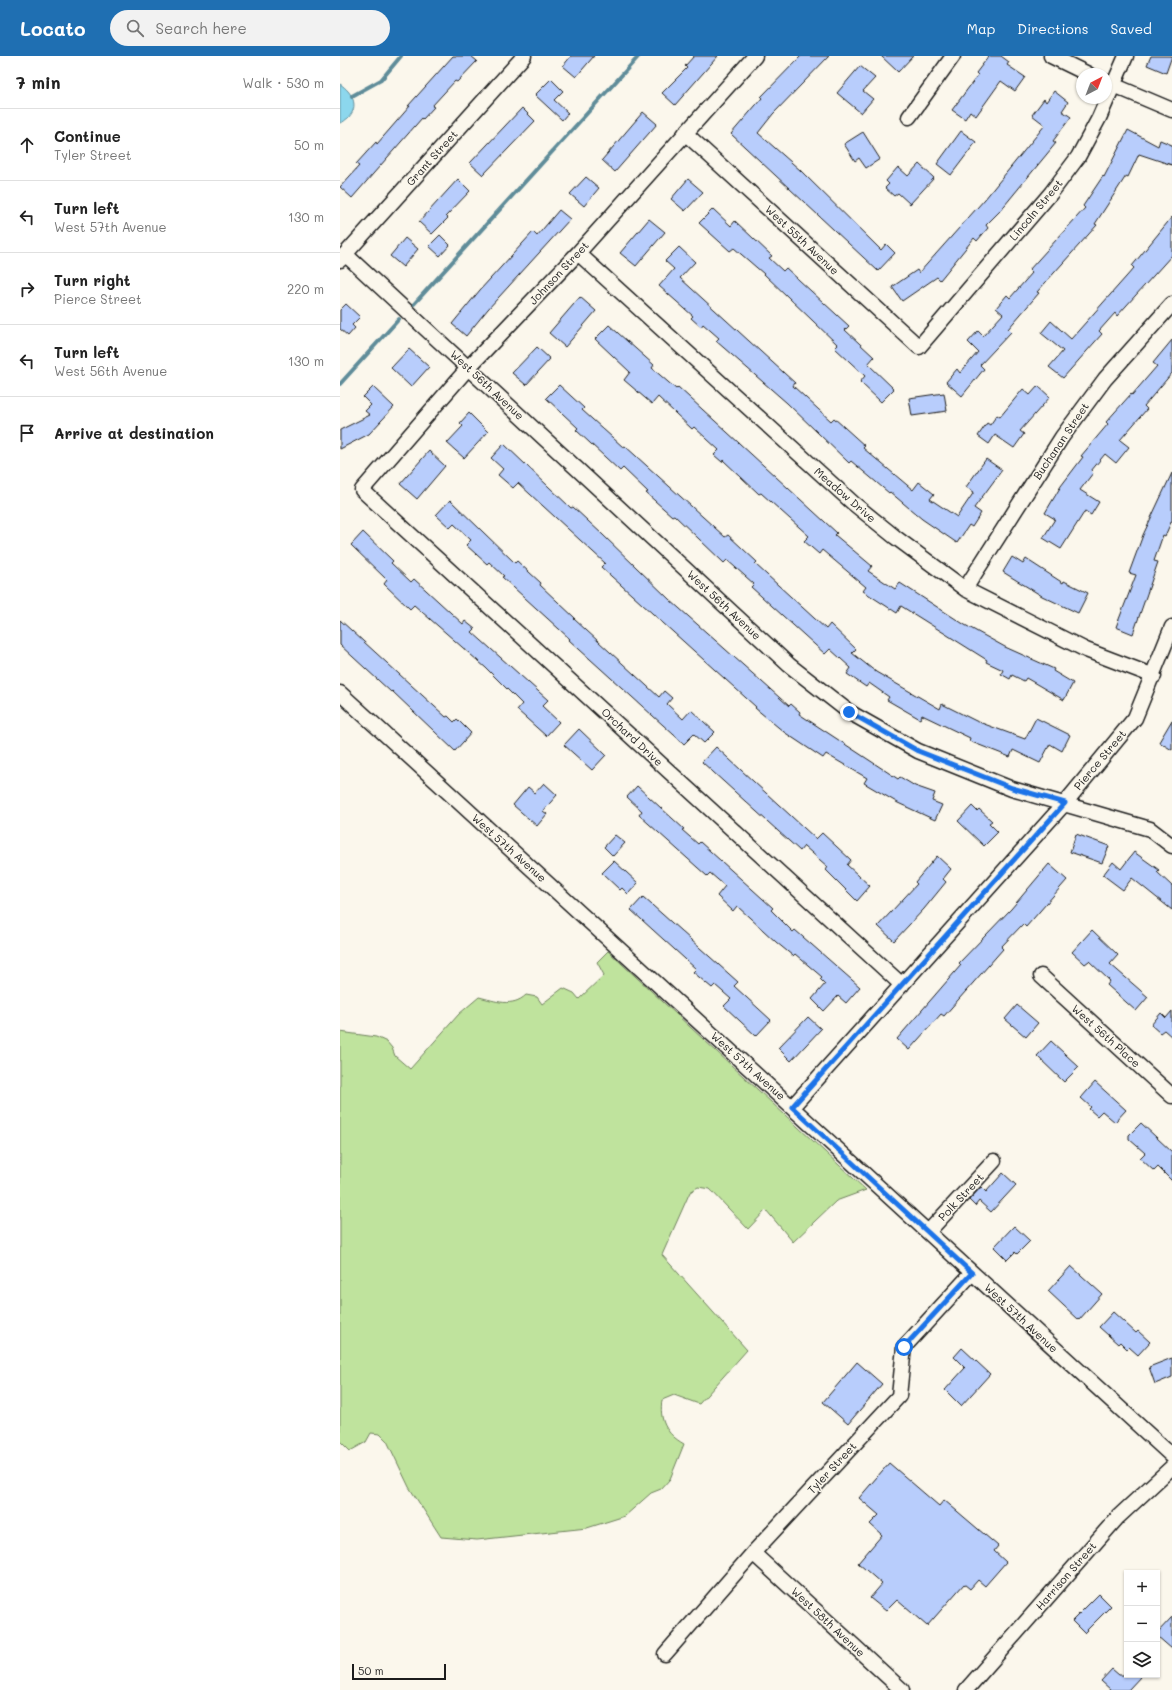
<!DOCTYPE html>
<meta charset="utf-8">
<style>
:root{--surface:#fff;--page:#f2f2f2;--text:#222;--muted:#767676;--line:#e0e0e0;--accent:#1f6fb2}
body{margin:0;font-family:Mali,sans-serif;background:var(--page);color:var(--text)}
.controls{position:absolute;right:12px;bottom:12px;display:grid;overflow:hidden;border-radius:0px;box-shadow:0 1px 3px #0004}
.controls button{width:36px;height:36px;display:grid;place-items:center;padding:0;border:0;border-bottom:1px solid var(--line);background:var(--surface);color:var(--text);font:20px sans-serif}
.compass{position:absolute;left:736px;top:12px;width:36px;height:36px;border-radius:50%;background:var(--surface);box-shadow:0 1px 3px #0004;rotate:42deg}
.scale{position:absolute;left:12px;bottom:10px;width:94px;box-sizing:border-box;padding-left:4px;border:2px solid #1c1c1c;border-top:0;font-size:11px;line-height:14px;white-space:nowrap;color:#1c1c1c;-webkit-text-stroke:3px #fbf7ec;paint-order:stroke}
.stop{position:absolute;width:12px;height:12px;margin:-9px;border:3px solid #1a73e8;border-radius:50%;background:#fff}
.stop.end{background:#1a73e8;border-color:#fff;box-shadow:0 1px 4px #0008}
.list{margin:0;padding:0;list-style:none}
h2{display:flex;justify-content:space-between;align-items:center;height:52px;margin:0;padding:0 16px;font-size:17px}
h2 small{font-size:13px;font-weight:400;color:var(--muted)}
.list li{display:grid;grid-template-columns:26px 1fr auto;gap:12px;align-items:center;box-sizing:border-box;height:72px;padding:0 16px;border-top:1px solid var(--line)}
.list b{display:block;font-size:15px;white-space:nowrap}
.list p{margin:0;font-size:13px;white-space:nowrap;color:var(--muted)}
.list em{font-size:13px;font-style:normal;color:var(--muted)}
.icon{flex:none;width:22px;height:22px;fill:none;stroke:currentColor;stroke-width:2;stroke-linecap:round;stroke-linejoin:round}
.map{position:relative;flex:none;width:832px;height:1634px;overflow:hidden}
header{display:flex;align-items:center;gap:24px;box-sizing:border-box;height:56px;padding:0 20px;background:var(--accent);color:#fff}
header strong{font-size:19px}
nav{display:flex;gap:22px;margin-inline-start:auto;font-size:14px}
.search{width:280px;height:36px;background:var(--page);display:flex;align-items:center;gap:10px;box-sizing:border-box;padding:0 14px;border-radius:22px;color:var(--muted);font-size:15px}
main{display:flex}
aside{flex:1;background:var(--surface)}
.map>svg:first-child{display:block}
</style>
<header>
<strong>Locato</strong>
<div class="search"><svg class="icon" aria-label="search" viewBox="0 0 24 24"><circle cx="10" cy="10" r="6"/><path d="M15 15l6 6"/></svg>Search here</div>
<nav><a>Map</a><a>Directions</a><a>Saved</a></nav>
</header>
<main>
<aside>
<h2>7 min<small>Walk · 530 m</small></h2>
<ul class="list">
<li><svg class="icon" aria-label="ahead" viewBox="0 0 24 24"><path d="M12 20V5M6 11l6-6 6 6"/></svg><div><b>Continue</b><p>Tyler Street</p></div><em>50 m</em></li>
<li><svg class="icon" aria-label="left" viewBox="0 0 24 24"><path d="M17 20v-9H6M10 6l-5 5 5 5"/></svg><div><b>Turn left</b><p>West 57th Avenue</p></div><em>130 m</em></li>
<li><svg class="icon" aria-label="right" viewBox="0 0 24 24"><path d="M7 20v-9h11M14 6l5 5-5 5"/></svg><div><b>Turn right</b><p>Pierce Street</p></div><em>220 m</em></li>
<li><svg class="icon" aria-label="left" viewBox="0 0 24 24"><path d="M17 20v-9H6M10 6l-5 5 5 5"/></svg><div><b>Turn left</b><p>West 56th Avenue</p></div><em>130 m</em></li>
<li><svg class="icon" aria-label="arrive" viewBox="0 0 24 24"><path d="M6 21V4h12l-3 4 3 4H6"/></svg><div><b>Arrive at destination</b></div></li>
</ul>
</aside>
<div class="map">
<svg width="832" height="1634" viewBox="0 0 832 1634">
<rect width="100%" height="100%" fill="#fbf7ec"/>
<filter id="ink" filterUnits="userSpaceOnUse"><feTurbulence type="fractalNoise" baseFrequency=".025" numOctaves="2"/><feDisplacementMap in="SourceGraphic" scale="8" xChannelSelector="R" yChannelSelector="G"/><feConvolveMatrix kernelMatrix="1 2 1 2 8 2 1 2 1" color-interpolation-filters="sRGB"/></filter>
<g filter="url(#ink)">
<path fill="#bfe39d" stroke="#6e805c" d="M268 895 526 1134 496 1145 453 1186 426 1154 408 1173 370 1133 358 1131 350 1136 322 1199 407 1294 359 1348 334 1339 322 1344C319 1364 326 1378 344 1388L330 1423 321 1433 311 1437 285 1460 247 1472 137 1484 101 1481 69 1431 47 1385 40 1378 31 1377 26 1386 10 1395 0 1385V976L36 981 47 986 52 992 55 1000 70 1013 119 958 139 941C156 945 172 952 186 939L197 941 202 948 223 932 234 937 239 943 264 919 257 906Z"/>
<path fill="#8cd7ed" stroke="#5f8c99" d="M0 28C12 36 20 50 8 62 5 64 4 66 0 67Z"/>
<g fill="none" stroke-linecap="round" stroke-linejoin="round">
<path stroke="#5f8c99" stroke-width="4" d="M12 40 41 24 61 0
M74 248 299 0
M0 328 59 263"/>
</g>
<path fill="#b8cdfc" stroke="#1c1c1c" d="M113 0H131L137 5 117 26 115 25 92 50 94 51 83 63 82 62 12 142 0 131 19 110 16 108 36 86 37 88 70 50H68Z
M231 0H254L236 21 223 10Z
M354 0H378L335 49 322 37 347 12 345 10Z
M461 0H489L433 58 418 77 460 114 541 194 546 188 555 197 538 215 391 78 422 42 421 41Z
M541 0H573L558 16Z
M649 0H661L669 6 667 9 685 21 675 35 661 25 636 60 630 55 625 63 612 54 638 19 636 17Z
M811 0H832L826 17 807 9Z
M520 10 535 22 523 35 533 43 521 57 497 37Z
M211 23 223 35 214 44 228 57 222 64 195 39Z
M714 35 728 46 722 55 731 61 713 85 716 87 660 155 646 169 648 172 637 185 634 182 600 224 597 221 562 245 552 231 577 214 579 217 645 143 705 69 692 59 704 43 706 46Z
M182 52 195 65 143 119 130 107Z
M303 56 317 68 275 116 262 104Z
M788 74 818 90 820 84 832 89V109L799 98 788 121 786 120 755 168 757 169 697 236 699 237 668 273 671 276 640 309 644 313 622 340 606 326 617 313 620 317 638 296 628 286 638 275 643 280 663 258 656 252 667 239 670 242 692 217 689 214 745 152 743 150 763 120 764 121Z
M621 75 636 86 611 119 597 108Z
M523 76 540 103 526 112 519 102 515 105 504 88Z
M579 108 594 122 570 148 558 137 554 140 545 132 549 128 546 125 558 111 568 120Z
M246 121 259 132 244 150 230 138Z
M118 123 130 135 106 160 108 162 92 178 79 166Z
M348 123 363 136 345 155 331 143Z
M373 153 391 170 395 165 432 200 429 202 443 215 446 212 509 270 505 274 534 301 528 308 554 333 541 346 520 326 525 320 495 292 498 289 424 218 394 192 390 195 359 167Z
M219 154 230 163 148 253 126 280 112 268 140 234 193 176 197 180Z
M832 161V199L777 260 775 257 759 275 762 278 723 322 709 311 723 295 701 277 711 265 731 283 794 212 792 210Z
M309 163 325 176 296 210 280 197Z
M100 179 110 189 100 200 89 190Z
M65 182 78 193 63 211 50 200Z
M339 191 355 206 340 222 455 327 453 330 491 365 494 362 525 390 523 392 573 434 579 426 594 438 590 443 617 461 634 436 626 431 646 403 662 414 634 452 641 457 632 471 629 469 617 487 582 463 550 436 549 437 511 405 509 407 447 347 376 285 379 282 363 268 361 271 351 262 353 260 319 230 334 213 325 205Z
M240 241 256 255 225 291 209 277Z
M6 248 20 261 12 269 15 272 8 280 0 273V254Z
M269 269 314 309 312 312 336 333 338 331 497 477 495 479 532 510 528 515 555 533 560 527 625 569 665 591 714 613 713 615 733 627 724 644 686 622 684 625 672 619 670 623 661 618 663 614 646 606 647 604 561 550 557 557 523 535 526 531 482 494 479 498 464 485 469 480 421 437 419 438 383 404 382 406 374 399 379 394 354 371 352 373 318 341 312 348 284 324 290 316 255 283Z
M832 284V317L804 350 807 353 780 384 789 391 776 407 765 398 751 415 753 417 740 434 759 446 751 459 745 455 721 493 703 482 715 463 705 457 721 430 743 401 741 400 768 368 766 366 791 338 792 339 817 310 813 307Z
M197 291 210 303 186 329 172 317Z
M69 293 89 311 71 331 51 312Z
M219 329 244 352 242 354 283 391 285 390 385 481 388 479 417 506 415 508 486 573 490 568 516 593 512 597 536 616 600 653 602 648 636 665 685 683 696 662 730 679 722 695 710 688 700 707 673 694 670 701 629 685 630 682 582 659 580 663 547 644 549 641 529 627 526 631 507 618 511 612 490 593 485 598 411 531 414 528 387 504 384 507 334 459 332 460 306 437 308 436 283 412 280 415 236 374 238 372 206 342Z
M698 330 710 341 680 375 684 378 674 392 655 379 649 388 638 380 647 367 650 369 657 359 660 361 683 333 690 339Z
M33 331 54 351 29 378 0 393V374L30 359 25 355 31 349 23 341Z
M604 337 607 355 572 360 569 342Z
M129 357 148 376 124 402 107 387 123 370 120 367Z
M164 388 231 452 233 451 263 479 330 544 449 650 451 648 460 656 459 658 558 723 560 721 575 730 595 737 592 745 602 749 595 764 558 747 524 727 527 722 486 698 483 702 444 676 415 652 416 651 261 511 265 507 178 427 173 432 158 419 163 413 151 402Z
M89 395 105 410 77 443 60 428Z
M832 417V464L825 480 823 479 814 505 818 506 793 578 776 571 796 519 789 517 803 479Z
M110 444 175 507 177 505 201 527 200 529 235 562 234 563 319 641 324 635 332 642 327 648 343 663 351 654 375 676 364 687 354 678 344 688 229 584 230 583 162 521 164 520 149 506 147 508 126 489 131 484 114 468 110 472 96 459Z
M23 476 53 505 51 507 71 526 74 523 123 568 125 565 135 573 132 576 208 644 202 650 219 666 206 680 177 654 182 648 146 612 74 549 70 553 44 528 47 524 11 489Z
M672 501 683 508 686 503 723 527 724 525 748 537 738 557 702 540 663 516Z
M0 564 106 661 108 660 114 666 117 663 131 677 115 695 52 635 51 636 0 589Z
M832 664V694L819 686Z
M239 673 266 699 252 714 224 689Z
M376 691 476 783 482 777 511 804 507 809 530 830 517 845 486 814 488 811 464 790 460 795 362 706Z
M204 727 217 739 203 755 207 758 197 770 173 749 188 731 195 737Z
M297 730 344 773 342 774 358 788 360 786 433 852 431 854 453 876 455 874 520 931 506 947 498 940 484 955 472 943 485 928 480 923 482 921 455 898 453 900 436 886 397 850 393 855 377 840 385 830 370 817 367 820 299 759 302 755 287 741Z
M632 750 637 755 639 753 652 765 649 767 658 776 644 790 618 765Z
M736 778 769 790 762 807 730 796Z
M275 779 285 787 273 800 264 791Z
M794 796 819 814 817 816 832 830V854L792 822 783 834 763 819 773 806 781 813Z
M597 800 611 813 603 823 606 826 584 853 554 885 538 870 577 828 575 826Z
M274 805 298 827 288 838 282 832 280 834 262 817Z
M709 808 727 824 686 871 683 868 661 891 663 893 604 960 601 958 569 994 557 983 621 909 619 907 671 853Z
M303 841 398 926 394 930 431 964 416 980 384 950 391 943 375 929 372 932 353 916 356 913 291 854Z
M752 874 778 899 770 908 808 941 796 955 767 929 770 925 749 905 745 908 732 896Z
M677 949 698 967 686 981 665 963Z
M832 955V981L824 974 820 977 811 969 821 957 826 962Z
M468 961 481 973 451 1005 438 992Z
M711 985 739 1011 724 1026 697 1000Z
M755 1026 786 1054 775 1066 762 1055 757 1060 749 1053 751 1051 741 1042Z
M801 1067 832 1096V1125L818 1111 814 1115 800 1102 805 1097 789 1083V1079Z
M663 1117 676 1129 651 1156 639 1145 635 1150 629 1144 641 1131 646 1136Z
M674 1170 690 1185 677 1198 675 1196 667 1204 654 1191Z
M731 1210 762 1238 739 1264 708 1235Z
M773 1256 796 1277 798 1275 810 1286 798 1299 789 1291 787 1293 780 1286 778 1288 759 1271Z
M622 1292 650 1318 621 1350 605 1334 625 1312 614 1301Z
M832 1302V1321L815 1328 809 1311Z
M517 1306 542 1328 508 1368 483 1346Z
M549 1407 599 1450 604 1444 658 1490 654 1495 666 1506 645 1530 638 1524 630 1533 624 1528 587 1570 557 1544 546 1555 530 1542 542 1528 518 1507 542 1479 530 1468 539 1459 519 1442Z
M759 1538 771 1550 744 1577 732 1565Z
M832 1561V1593L817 1580V1577Z
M772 1613 779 1619H802L788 1634H771L761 1625Z"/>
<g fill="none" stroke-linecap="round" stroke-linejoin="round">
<defs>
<path id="minor" d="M415 0 238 197 128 312 22 434 562 929
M711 0 748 18
M766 26 832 54
M569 61 613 0
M345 77 579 291 711 137 738 101 759 62 786 0
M238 197 513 447 555 481 625 533 746 594 814 620
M5 198 449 609 509 656 578 695 672 733 810 773 832 790
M0 204 184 0
M625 533 722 381 765 323 832 248
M0 637 832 1400
M701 920 832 1040
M452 1051 725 747 795 662 832 571
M588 1176 654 1105
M413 1497 562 1634
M325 1598 413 1497 559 1340 564 1291 632 1217
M626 1634 778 1461 832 1411"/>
</defs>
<use href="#minor" stroke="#1c1c1c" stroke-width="17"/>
<use href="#minor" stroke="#fbf7ec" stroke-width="14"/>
</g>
</g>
<g fill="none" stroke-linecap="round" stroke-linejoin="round" filter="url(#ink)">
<path stroke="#1a73e8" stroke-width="5" d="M509 656 578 695 672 732 725 747 452 1051 632 1217 564 1291"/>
</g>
<g text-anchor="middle" stroke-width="3" stroke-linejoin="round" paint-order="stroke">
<g font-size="11" fill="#1c1c1c" stroke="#fbf7ec">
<text transform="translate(92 102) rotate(-48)" y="4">Grant Street</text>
<text transform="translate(696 154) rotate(-50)" y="4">Lincoln Street</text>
<text transform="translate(462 184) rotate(43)" y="4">West 55th Avenue</text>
<text transform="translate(219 217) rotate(-47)" y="4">Johnson Street</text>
<text transform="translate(147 329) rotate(43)" y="4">West 56th Avenue</text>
<text transform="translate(721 385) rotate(-56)" y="4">Buchanan Street</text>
<text transform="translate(505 439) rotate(41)" y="4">Meadow Drive</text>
<text transform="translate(384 549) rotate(43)" y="4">West 56th Avenue</text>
<text transform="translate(292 681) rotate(43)" y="4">Orchard Drive</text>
<text transform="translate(760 704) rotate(-50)" y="4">Pierce Street</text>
<text transform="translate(169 792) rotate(42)" y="4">West 57th Avenue</text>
<text transform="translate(766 980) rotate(42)" y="4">West 56th Place</text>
<text transform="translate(408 1010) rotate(42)" y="4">West 57th Avenue</text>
<text transform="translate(621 1141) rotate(-47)" y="4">Polk Street</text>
<text transform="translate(681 1262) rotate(43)" y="4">West 57th Avenue</text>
<text transform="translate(492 1412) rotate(-47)" y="4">Tyler Street</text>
<text transform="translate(726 1520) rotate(-49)" y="4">Harrison Street</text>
<text transform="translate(488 1566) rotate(43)" y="4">West 58th Avenue</text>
</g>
</g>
</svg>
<div class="controls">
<button>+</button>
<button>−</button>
<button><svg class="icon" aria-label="layers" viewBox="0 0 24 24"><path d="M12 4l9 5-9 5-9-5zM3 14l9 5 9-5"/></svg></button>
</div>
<svg class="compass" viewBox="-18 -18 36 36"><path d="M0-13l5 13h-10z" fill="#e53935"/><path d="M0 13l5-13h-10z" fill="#767676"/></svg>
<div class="scale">50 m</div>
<div class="stop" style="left:564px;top:1291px"></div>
<div class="stop end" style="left:509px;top:656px"></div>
</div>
</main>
